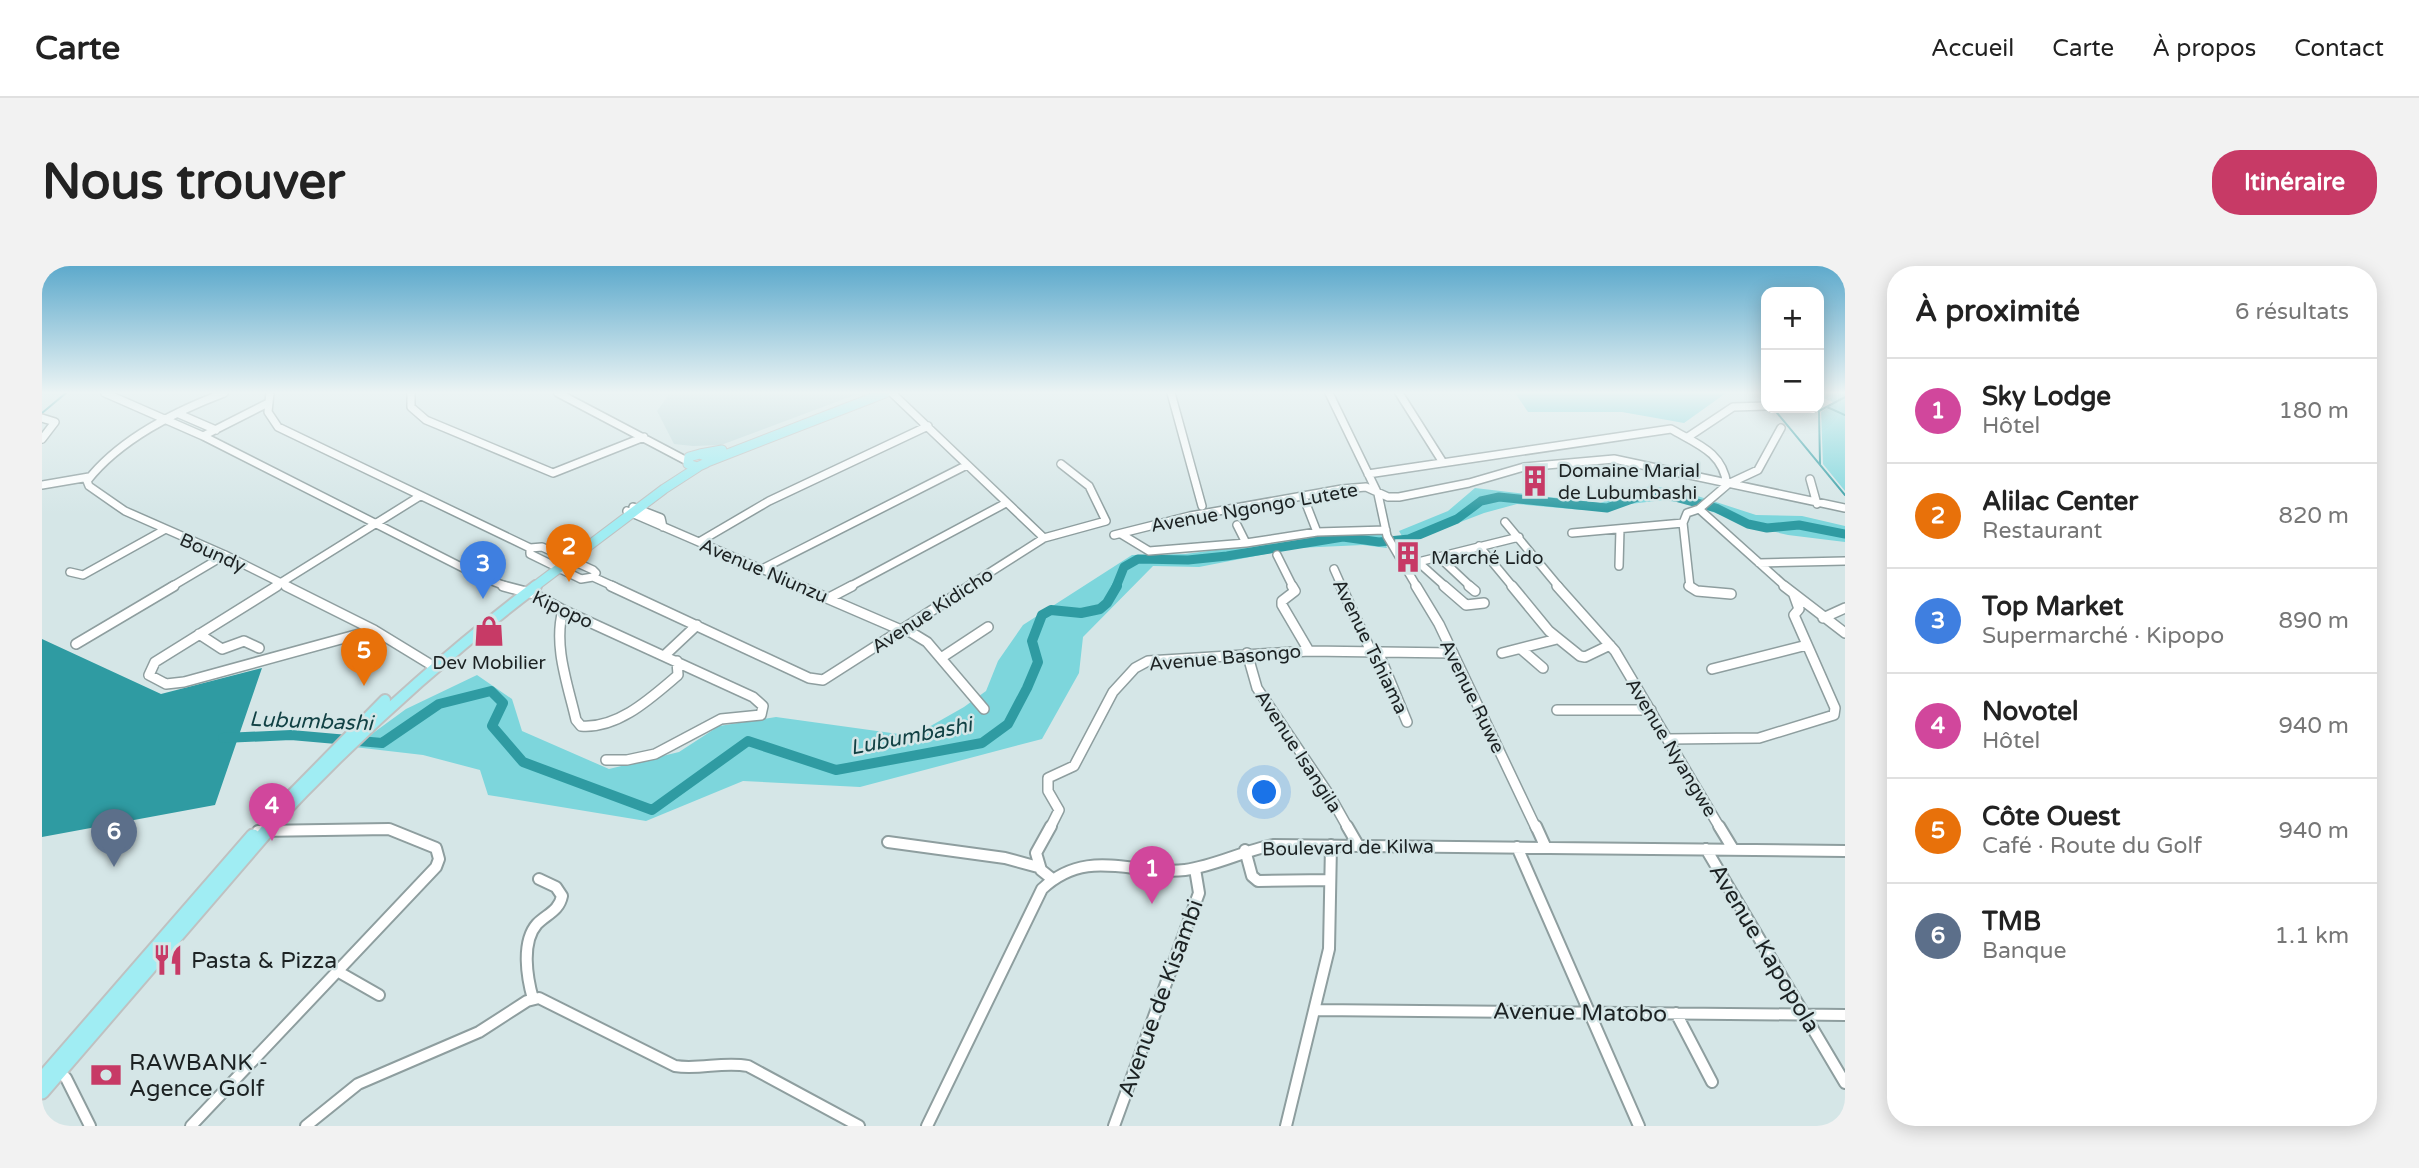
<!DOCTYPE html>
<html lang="fr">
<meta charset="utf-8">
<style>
:root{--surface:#fff;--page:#f2f2f2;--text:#222;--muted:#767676;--line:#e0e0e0;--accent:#c73a66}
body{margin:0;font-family:"Varela Round",sans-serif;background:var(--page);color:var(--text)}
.controls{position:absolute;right:21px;top:21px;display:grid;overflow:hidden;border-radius:14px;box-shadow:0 4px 18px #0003}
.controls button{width:63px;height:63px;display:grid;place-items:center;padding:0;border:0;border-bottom:2px solid var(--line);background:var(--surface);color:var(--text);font:35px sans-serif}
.you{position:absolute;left:1223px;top:527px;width:24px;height:24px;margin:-18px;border:5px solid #fff;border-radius:50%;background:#1a73e8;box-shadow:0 0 0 10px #1a73e833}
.badge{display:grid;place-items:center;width:46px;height:46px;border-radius:50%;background:var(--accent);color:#fff;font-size:23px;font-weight:700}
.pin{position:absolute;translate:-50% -58px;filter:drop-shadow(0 2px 4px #0008)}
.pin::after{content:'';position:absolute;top:37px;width:24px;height:21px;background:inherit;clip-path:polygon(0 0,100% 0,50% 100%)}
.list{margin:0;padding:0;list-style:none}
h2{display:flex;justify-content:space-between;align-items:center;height:91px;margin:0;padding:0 28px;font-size:30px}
h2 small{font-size:23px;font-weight:400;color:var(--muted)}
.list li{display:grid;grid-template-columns:46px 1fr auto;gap:21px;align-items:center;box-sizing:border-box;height:105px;padding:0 28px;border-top:2px solid var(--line)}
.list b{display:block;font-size:26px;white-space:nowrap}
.list p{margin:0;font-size:23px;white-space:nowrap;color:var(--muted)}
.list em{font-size:23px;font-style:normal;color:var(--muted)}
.map{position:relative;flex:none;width:1803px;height:860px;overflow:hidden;border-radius:28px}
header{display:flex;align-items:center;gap:42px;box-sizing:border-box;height:98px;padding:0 35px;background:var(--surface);border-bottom:2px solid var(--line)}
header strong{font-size:33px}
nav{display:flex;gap:38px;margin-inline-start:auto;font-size:24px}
.intro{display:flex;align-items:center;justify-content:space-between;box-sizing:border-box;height:168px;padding:0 42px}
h1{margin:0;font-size:49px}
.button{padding:18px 32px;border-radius:28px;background:var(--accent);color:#fff;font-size:24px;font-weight:700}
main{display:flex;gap:42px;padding:0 42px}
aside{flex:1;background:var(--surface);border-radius:28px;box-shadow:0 4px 18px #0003}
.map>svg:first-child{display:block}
</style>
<header>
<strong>Carte</strong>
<nav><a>Accueil</a><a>Carte</a><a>À propos</a><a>Contact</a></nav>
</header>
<div class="intro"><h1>Nous trouver</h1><a class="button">Itinéraire</a></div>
<main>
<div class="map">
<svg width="1803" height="860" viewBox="0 0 1803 860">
<rect width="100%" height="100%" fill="#d5e6e7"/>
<path fill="#bfd9db" d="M628 127H818L679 179 651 180 632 178 615 145Z"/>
<path fill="#7dd6dc" d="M1473 127H1684L1642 157 1580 146H1486Z
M1777 127H1803V225L1781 198 1779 146 1793 137 1777 130Z
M1608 220 1637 224 1714 249 1760 250 1803 260V276L1746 269 1712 261 1649 238 1621 234 1540 244 1475 238 1442 247 1364 277 1357 265 1406 245 1433 222 1558 237Z
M1340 268 1345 282 1321 279 1255 282 1157 301 1111 300 1041 371 1037 407 1000 473 818 521 701 515 604 555 446 529 438 504 381 489 312 481 364 443 435 409 470 433 480 465 567 503 637 486 677 460 734 451 871 470 922 441 944 425 956 395 981 359 1090 289 1143 288 1197 281 1243 270Z"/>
<path fill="#2f9ba2" d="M0 373 119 428 220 402 173 539 0 571Z"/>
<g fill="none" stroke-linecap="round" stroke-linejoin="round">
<path stroke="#2f9ba2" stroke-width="2" d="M1720 127 1724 134
M1785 141 1803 149
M1731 142 1803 229
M0 147 24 127
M1778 198 1777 145 1803 131"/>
<path stroke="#2f9ba2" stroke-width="9" d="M1074 321 1082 301 1096 293 1146 294 1185 290 1301 271 1337 276 1367 273 1415 253 1439 235 1457 231 1565 242 1601 229 1622 228 1674 242 1706 258 1725 262 1757 259 1803 268"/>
<path stroke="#2f9ba2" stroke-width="10" d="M181 472 249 469 340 477 397 438 449 425 461 437 450 460 481 496 610 544 706 475 794 504 940 477 966 458 985 422 996 396 990 375 1000 349 1009 344 1039 347 1058 343 1065 337 1075 320"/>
<defs>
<path id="minor-far2" d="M63 127 161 170 437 310 466 321
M182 127C134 145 77 174 45 215L47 220 83 245 183 289 247 321
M228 127 226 146 236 161 488 282 500 281 551 304 554 307 551 311
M369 127V141L384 154 511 207 602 171
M516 127 645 195
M850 127 1002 272
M1129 127 1160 240
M1287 127 1336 228 1345 270 1375 321
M1357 127 1400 195
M137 148 174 164
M0 152 13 156 0 173
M161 170 226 137
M1646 171 1691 141 1724 140
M1326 208 1629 163C1655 178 1681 186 1685 219L1657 243 1645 247 1641 257 1648 321
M1768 213 1775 238
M1686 218 1716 204 1739 162
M0 219 47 211
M1261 230 1275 266
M591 241 619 252 621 261
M1657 243 1744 321
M585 245 761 321
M1463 256 1517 321
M1195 259 1204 277 1275 266 1344 264
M1530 267 1641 257
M1079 268 1107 285 1204 277
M1072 269 1148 250 1300 223 1324 221 1346 231H1357L1427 217 1482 201 1572 193 1803 242
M657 276 727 235 886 160
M1437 280 1471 321
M488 282V288L539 313 551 311 573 321
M1235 289 1251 321
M1397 291 1429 321
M1376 296 1404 321
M1717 297 1803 295
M1360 300 1477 271
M1577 300 1578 263
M720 303 925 199
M1292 303 1300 321
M28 306 41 309 122 264
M129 321 183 289
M232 321 378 230
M807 321 964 237
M925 321 1002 272 1064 255 1047 220 1019 198"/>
<path id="minor-far1" d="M235 320 113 396 107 409 124 418 142 416 332 364
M244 320 332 364 391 400
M461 320 492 328 521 344 711 431 721 440 719 449 679 453 613 488 585 494H564
M569 320 767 412 781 414 928 320
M757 320 859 364
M1250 320 1253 325 1240 335V339L1267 385
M1299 320 1327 381 1339 393 1365 456
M1374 320 1397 358 1494 562
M1402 320 1424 339 1442 337
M1427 320 1433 325
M1470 320 1507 365 1538 390 1543 391 1568 379
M1515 320 1573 385 1678 562
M1647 320 1655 325 1689 328
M1742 320 1803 367
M787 332 810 320
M521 344C511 380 526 419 534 454L539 460C576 463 609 432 636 409L635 395
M1781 352 1803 342
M862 362 885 376 942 443
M157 368 180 383 202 375 217 382
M34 378 132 320
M1479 383 1501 402
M1205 387 1215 422 1288 530 1306 562
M1460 387 1515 373
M623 389 655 359
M899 392 946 361
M1670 403 1765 379
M1515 444H1609
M1626 473 1717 472 1792 449 1793 442 1752 349 1757 343 1752 329
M1008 562 1017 544 1006 525V512L1032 500 1071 426 1093 402 1106 395 1267 385 1411 387"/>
<path id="minor" d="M1009 560 994 587 999 604 1009 612
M1305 560 1316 579
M1494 560 1504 582
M1677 560 1691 583
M846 576 963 592 996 601
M1475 581 1597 860
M1664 583 1803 817
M1203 584 1210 610 1216 615 1288 614
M295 705 337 729
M491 733C485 712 479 676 495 658 505 648 517 645 520 630L514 621 497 613
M1274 744 1803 749
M1634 747 1670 816
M16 805 24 812 48 860
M149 860 394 601 397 593 394 582 347 563 216 565
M264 860 316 818 437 766 485 735 497 732 633 800C658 804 681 795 706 800L817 860
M885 860 1000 623C1046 580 1090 610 1143 604 1173 600 1201 585 1231 579L1803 585
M1072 860 1157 627 1153 603
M1244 860 1287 683 1289 579"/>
<path id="major-far2" d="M658 188 680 184
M658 188 666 191 664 197 655 201 646 198 647 191Z
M665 196 843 127
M492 321 622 223 656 201"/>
<path id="major-far1" d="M234 545 343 434
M227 562C310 473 398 393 494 320"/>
<path id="major" d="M0 813 211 570
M0 826 229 560"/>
</defs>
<use href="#minor-far2" stroke="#8e9e9f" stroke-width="10"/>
<use href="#minor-far1" stroke="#8e9e9f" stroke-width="12"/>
<use href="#minor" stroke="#8e9e9f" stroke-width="14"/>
<use href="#major-far2" stroke="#bfc1c1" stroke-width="11"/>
<use href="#major-far1" stroke="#bfc1c1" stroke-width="14"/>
<use href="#major" stroke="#bfc1c1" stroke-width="17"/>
<use href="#minor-far2" stroke="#fff" stroke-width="7"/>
<use href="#minor-far1" stroke="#fff" stroke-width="9"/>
<use href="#minor" stroke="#fff" stroke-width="10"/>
<use href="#major-far2" stroke="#a0edf3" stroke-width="9"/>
<use href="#major-far1" stroke="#a0edf3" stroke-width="10"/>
<use href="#major" stroke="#a0edf3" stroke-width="13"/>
</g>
<linearGradient id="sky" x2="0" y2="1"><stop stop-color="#5eaacc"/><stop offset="0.51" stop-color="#ecf4f4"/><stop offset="1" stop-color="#ecf4f4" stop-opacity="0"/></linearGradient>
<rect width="1803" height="248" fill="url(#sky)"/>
<defs>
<symbol id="building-bare" viewBox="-9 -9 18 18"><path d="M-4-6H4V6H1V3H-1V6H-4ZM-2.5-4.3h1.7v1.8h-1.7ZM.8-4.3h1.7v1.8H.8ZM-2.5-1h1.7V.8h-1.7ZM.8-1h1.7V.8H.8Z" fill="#c73a66" stroke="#d5e6e7" stroke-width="2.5" paint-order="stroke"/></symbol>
<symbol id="shop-bare" viewBox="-9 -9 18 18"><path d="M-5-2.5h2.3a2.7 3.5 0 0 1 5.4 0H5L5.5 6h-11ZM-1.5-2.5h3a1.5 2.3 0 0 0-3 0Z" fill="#c73a66" stroke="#d5e6e7" stroke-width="2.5" paint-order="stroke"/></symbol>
<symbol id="restaurant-bare" viewBox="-9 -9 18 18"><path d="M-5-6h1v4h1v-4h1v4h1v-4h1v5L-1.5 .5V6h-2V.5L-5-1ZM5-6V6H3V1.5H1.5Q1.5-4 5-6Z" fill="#c73a66" stroke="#d5e6e7" stroke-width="2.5" paint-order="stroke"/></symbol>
<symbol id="bank-bare" viewBox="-9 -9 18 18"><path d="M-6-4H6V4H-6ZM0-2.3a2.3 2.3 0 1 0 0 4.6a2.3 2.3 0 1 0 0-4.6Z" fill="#c73a66" stroke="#d5e6e7" stroke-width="2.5" paint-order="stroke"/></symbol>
</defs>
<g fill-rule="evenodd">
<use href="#building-bare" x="1471" y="193" width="44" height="44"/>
<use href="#building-bare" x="1344" y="269" width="44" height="44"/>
<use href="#shop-bare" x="425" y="343" width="44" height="44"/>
<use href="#restaurant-bare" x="104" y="672" width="44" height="44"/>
<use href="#bank-bare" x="42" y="787" width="44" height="44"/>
</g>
<g text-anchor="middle" stroke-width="5" stroke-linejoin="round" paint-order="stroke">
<g font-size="19" fill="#1c2223" stroke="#d5e6e7" text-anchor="start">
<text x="1516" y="211">Domaine Marial<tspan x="1516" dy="22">de Lubumbashi</tspan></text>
<text x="1389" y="298">Marché Lido</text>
<text x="447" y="403" text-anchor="middle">Dev Mobilier</text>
</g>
<g font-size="19" fill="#1c2223" stroke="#d5e6e7">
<text transform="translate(1212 241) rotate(-10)" y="7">Avenue Ngongo Lutete</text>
<text transform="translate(171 286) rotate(24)" y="7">Boundy</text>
<text transform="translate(722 304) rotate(23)" y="7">Avenue Niunzu</text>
<text transform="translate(521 343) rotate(25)" y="7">Kipopo</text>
<text transform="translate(890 344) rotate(-33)" y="7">Avenue Kidicho</text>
<text transform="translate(1329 380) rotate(64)" y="7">Avenue Tshiama</text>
<text transform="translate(1183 391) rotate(-5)" y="7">Avenue Basongo</text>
<text transform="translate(1431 430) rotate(64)" y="7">Avenue Ruwe</text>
<text transform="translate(1630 481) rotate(59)" y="7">Avenue Nyangwe</text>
<text transform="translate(1257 485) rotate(57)" y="7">Avenue Isangila</text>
<text transform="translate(1306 581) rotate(-1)" y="7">Boulevard de Kilwa</text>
</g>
<g font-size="21" font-style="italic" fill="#114144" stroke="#d5e6e7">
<text transform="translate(269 455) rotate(2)" y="7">Lubumbashi</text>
<text transform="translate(869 470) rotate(-11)" y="7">Lubumbashi</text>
</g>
<g font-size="23" fill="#1c2223" stroke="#d5e6e7">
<text transform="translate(1723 682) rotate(59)" y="8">Avenue Kapopola</text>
<text transform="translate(1118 732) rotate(-70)" y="8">Avenue de Kisambi</text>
<text transform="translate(1538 746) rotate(1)" y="8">Avenue Matobo</text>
</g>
<g font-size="23" fill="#1c2223" stroke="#d5e6e7" text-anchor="start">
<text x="149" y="702">Pasta &amp; Pizza</text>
<text x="87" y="804">RAWBANK -<tspan x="87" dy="26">Agence Golf</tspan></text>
</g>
</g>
</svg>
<div class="controls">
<button>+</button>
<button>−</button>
</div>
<div class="you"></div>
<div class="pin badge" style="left:1110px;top:638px;background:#d1479c">1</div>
<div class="pin badge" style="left:527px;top:316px;background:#e8710a">2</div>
<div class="pin badge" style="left:441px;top:333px;background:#3f7fe0">3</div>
<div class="pin badge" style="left:230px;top:575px;background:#d1479c">4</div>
<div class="pin badge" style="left:322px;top:420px;background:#e8710a">5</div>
<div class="pin badge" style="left:72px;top:601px;background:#5c6f8a">6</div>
</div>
<aside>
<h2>À proximité<small>6 résultats</small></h2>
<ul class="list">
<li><span class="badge" style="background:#d1479c">1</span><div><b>Sky Lodge</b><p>Hôtel</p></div><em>180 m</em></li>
<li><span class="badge" style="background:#e8710a">2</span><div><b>Alilac Center</b><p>Restaurant</p></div><em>820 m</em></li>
<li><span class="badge" style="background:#3f7fe0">3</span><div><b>Top Market</b><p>Supermarché · Kipopo</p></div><em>890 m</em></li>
<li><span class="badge" style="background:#d1479c">4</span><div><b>Novotel</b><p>Hôtel</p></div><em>940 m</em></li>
<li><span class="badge" style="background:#e8710a">5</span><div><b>Côte Ouest</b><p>Café · Route du Golf</p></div><em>940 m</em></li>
<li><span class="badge" style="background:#5c6f8a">6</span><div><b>TMB</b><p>Banque</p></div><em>1.1 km</em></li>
</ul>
</aside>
</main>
